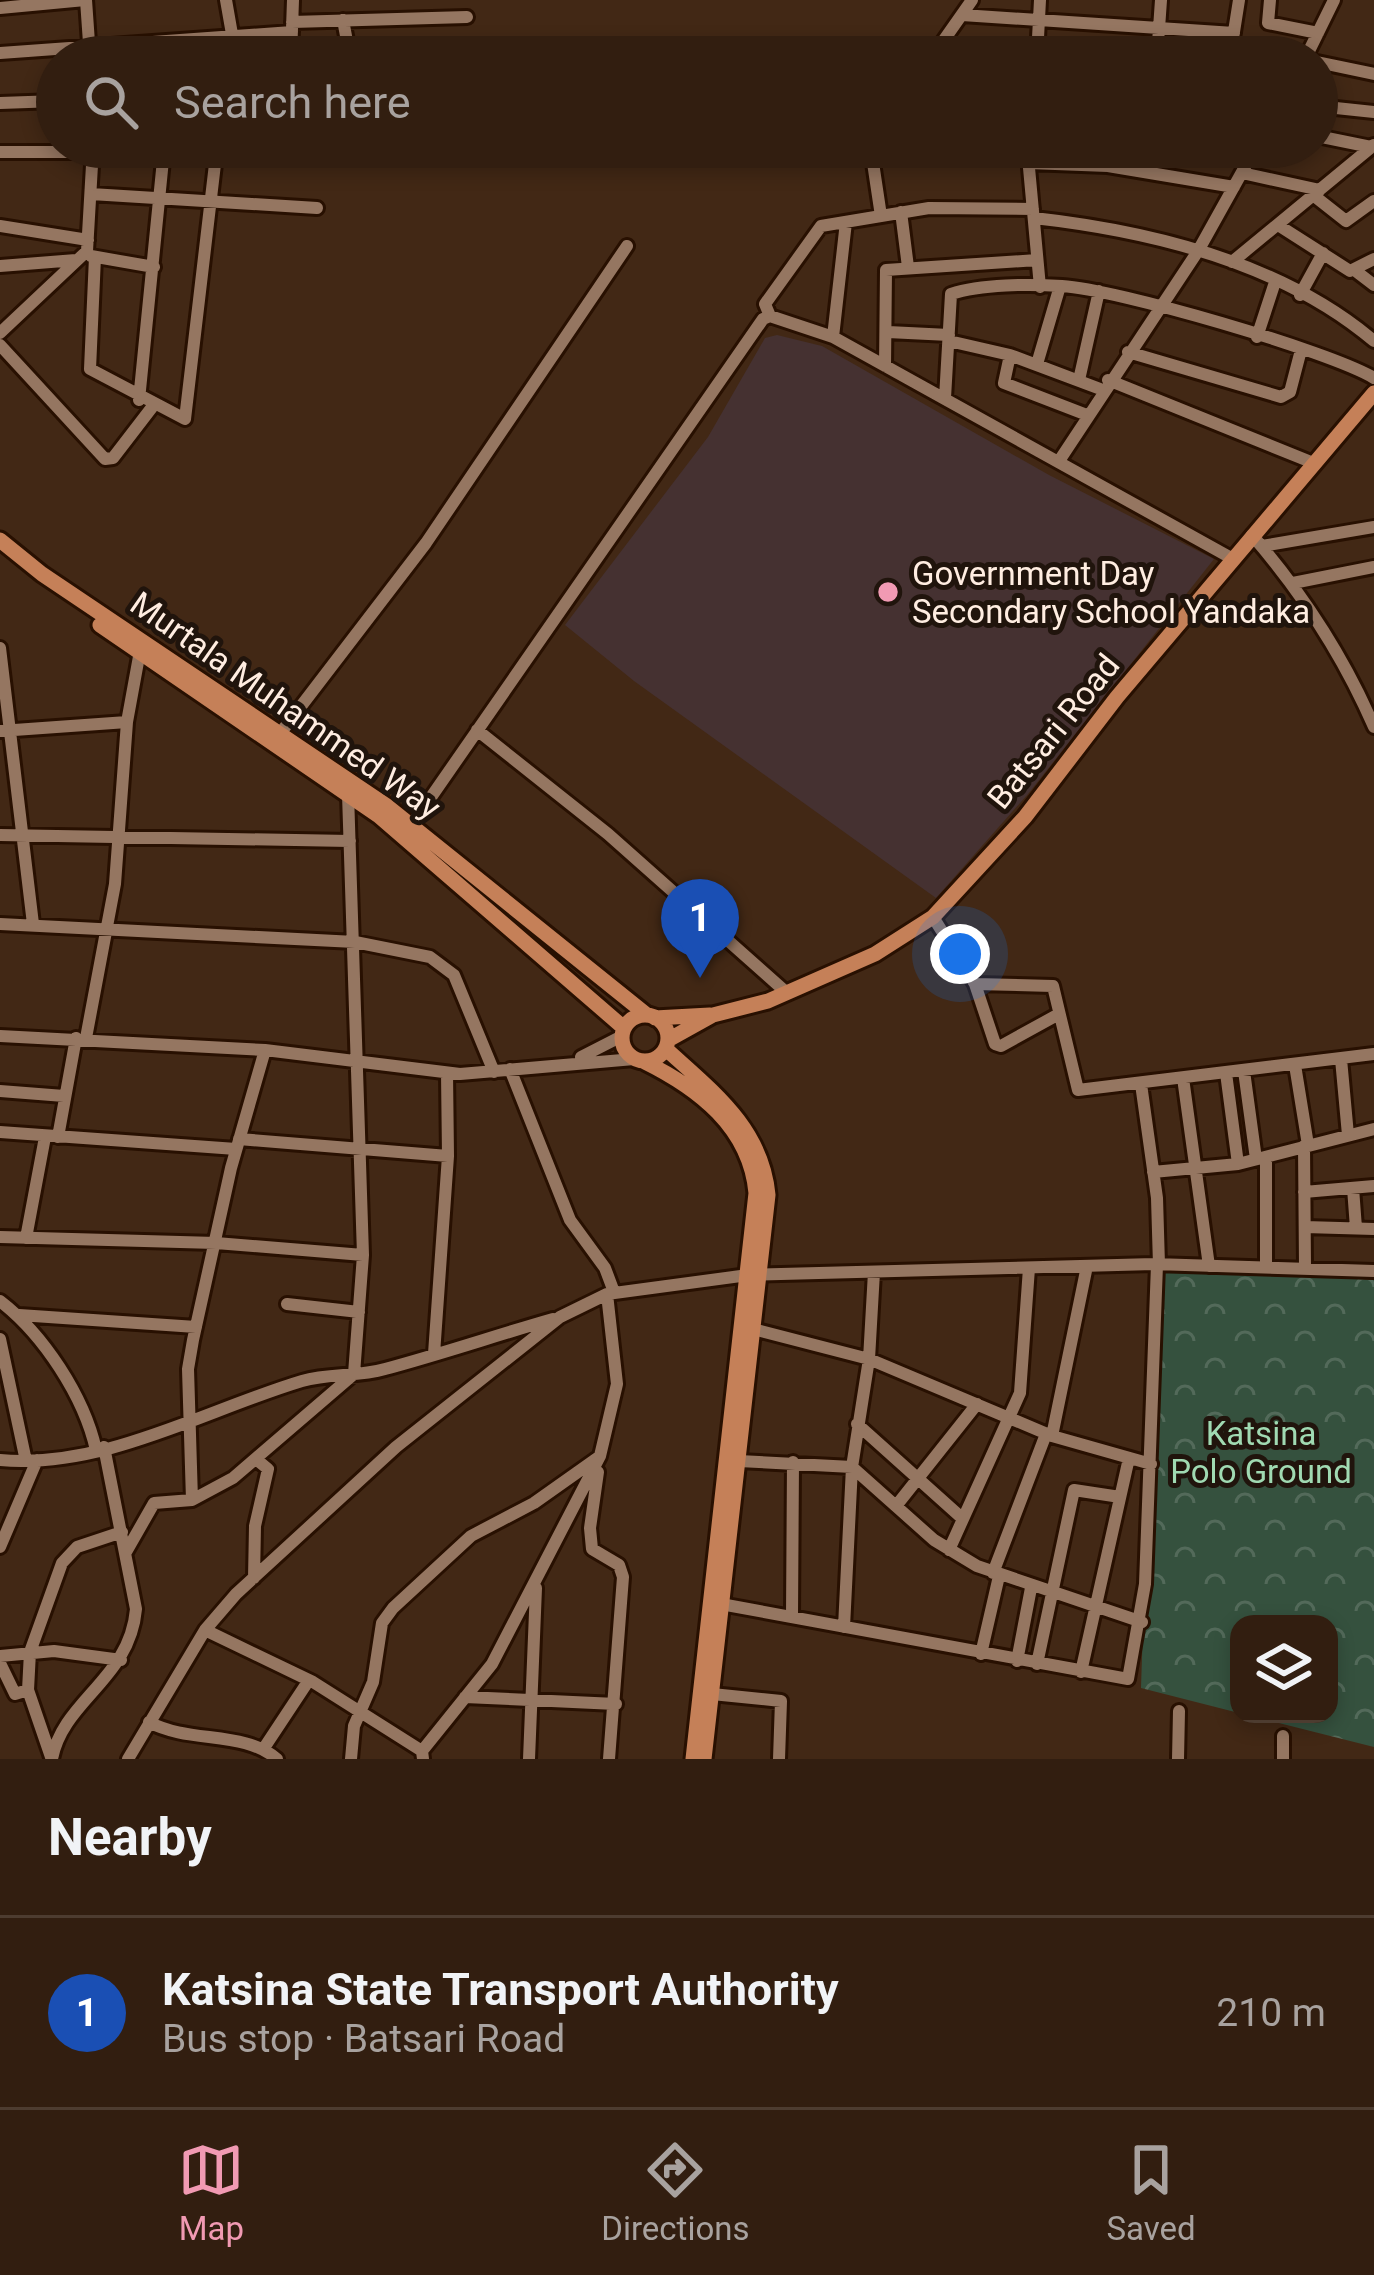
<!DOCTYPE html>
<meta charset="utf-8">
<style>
:root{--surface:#321e10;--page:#3a2719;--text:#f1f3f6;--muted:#a8a29f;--line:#4d3c30;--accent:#f19ab3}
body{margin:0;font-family:Roboto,sans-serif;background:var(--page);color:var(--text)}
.controls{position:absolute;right:36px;bottom:36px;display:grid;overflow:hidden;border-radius:24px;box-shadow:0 6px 18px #0003}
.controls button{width:108px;height:108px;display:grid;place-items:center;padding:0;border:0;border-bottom:3px solid var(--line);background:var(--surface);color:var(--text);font:60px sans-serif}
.you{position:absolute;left:960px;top:954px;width:42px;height:42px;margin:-30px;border:9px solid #fff;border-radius:50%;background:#1a73e8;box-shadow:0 0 0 18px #1a73e833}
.badge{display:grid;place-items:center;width:78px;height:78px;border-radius:50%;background:var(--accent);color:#fff;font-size:39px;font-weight:700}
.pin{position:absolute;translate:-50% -99px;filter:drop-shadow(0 3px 6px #0008)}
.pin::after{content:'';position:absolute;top:63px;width:42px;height:36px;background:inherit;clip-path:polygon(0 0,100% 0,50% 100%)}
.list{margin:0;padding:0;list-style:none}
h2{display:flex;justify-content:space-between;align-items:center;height:156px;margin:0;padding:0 48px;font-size:51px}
h2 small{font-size:39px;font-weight:400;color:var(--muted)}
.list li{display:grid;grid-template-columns:78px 1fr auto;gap:36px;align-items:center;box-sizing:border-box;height:192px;padding:0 48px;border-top:3px solid var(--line)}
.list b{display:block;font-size:45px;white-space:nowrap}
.list p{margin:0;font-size:39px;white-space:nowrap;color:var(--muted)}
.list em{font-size:39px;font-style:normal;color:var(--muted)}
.icon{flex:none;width:66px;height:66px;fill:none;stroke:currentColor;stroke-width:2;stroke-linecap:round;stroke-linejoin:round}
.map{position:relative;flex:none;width:1374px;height:1759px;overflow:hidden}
.search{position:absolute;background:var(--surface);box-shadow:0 6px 18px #0003;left:36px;right:36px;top:36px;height:132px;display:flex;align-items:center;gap:30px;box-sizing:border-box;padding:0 42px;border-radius:66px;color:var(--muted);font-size:45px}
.sheet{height:348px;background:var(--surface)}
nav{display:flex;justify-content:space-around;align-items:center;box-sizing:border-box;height:168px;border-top:3px solid var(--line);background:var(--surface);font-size:33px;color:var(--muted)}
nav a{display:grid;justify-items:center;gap:6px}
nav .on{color:var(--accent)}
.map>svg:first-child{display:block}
</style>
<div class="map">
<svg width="1374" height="1759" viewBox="0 0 1374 1759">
<defs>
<pattern id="park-crowns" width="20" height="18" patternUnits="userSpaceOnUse" patternTransform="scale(3)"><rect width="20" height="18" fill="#35513e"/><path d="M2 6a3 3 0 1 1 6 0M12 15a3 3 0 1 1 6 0" fill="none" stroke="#536a5a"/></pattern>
</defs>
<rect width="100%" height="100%" fill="#422815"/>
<path fill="#453131" d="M777 335 822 346 1049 475 1214 559 1028 794 936 898 634 681 565 625 708 437 765 338Z"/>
<path fill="url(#park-crowns)" d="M1155 1265 1374 1280V1747L1243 1714H1329V1624H1239V1713L1141 1688Z"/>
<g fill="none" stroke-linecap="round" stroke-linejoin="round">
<defs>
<path id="minor" d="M86 0 90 57
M226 0 236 57
M1270 0 1268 23 1318 33
M0 8 85 0
M962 15 1234 33
M343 20 350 57
M292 22 467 17
M0 53 292 32
M291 57 293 0
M932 57 972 0
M1037 57 1040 0
M1157 57 1161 0
M1230 57 1239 0
M1306 57 1334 0
M1317 62 1374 74
M0 103 57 101
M1317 106 1374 112
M1317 136 1371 147
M878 147 872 156 881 216
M877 148 1027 152
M0 152H368
M1028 157 1040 287
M1029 163 1108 166 1234 187
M1108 166 1109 147
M1242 173 1320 190
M91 194 317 208
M1313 195 1346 221 1374 201
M901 212 908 267
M1034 218C1151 231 1282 263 1374 341
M1278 225 1350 271 1374 259
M0 226 88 240
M91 256 154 267
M95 257 90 369 185 419 217 147
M1232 262 1374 145
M0 266 76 260
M1357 272 1374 285
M1300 295 1323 253
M770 316 765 304 821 226 929 208 1033 209
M888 332 949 335
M0 333 87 251 93 148
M833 337 846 222
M1257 337 1275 282
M949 341 1010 355 1103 390
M0 345 105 459 113 458 153 406
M1128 352 1281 397 1290 392 1301 350
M1010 355 1004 383 1087 415
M1037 364 1060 286
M885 366 886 270 1037 260
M1079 380 1099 291
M1108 380 1311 462
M945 398 951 294C981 284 1030 284 1062 286 1116 289 1329 351 1374 378
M139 400 164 150
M1059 461 1198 251 1256 147
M1252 535C1303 594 1343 655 1374 727
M1262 546 1374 527
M1293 583 1374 567
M0 648 33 924
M477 730 608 834 787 993
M0 731 127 722
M282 731 426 543 627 246
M411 826 763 319 770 316 833 337 1233 559
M0 835 350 841
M933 917 975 984 995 1044 1001 1046 1059 1014
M0 924 355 942 430 957 454 975 494 1072
M975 984 1053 986 1078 1090 1374 1054
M0 1036 265 1050 460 1074 634 1059
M86 1038 115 884 127 722 140 651
M581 1057 622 1036
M1341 1059 1348 1135
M1295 1065 1308 1145
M510 1069 570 1220 605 1268 614 1292
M1244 1071 1256 1159
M1226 1073 1238 1164
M1183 1078 1209 1266
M1141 1084 1157 1198 1159 1265
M0 1091 64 1096
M0 1132 236 1149
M58 1137 76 1038
M239 1139 448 1156
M1304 1146 1305 1267
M1153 1172 1238 1164 1374 1129
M1353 1188 1356 1228
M1304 1192 1374 1186
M1305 1227 1374 1229
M0 1237 216 1243 363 1255
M26 1238 45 1137
M1266 1266V1157
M0 1301C43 1334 84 1396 96 1450
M287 1304 359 1312
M19 1315 196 1327
M753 1329 869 1359 1052 1436 1151 1464
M0 1339 26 1461
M434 1354 448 1156 447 1073
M857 1424 963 1519
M1052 1436 1087 1266
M0 1460C105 1469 205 1410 302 1381 329 1373 358 1377 385 1369 441 1354 497 1335 553 1319
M739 1461 852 1467 934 1540 977 1566 1142 1622
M598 1472 590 1528 592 1549 619 1565 623 1577 609 1759
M192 1500 188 1369 193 1340 231 1168 265 1050
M896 1506 977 1404
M0 1547 37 1460
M949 1550 1020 1393 1029 1268
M126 1552 154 1503 192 1500 233 1478 354 1374 363 1255 348 794
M993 1573 1046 1434
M254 1578 255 1526 268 1469 256 1459
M721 1604 1128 1679 1145 1584 1157 1265
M792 1617 793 1462
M844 1627 852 1467 869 1359 874 1272
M205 1630 313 1682 422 1751
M981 1654 999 1576
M0 1656 54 1651 121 1660
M1017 1661 1031 1588
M0 1663 15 1694 28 1690
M1037 1664 1074 1490 1120 1497
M1081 1672 1129 1458
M712 1694 781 1701 779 1759
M465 1697 616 1704
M149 1722C190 1744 243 1730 277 1759
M1283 1736V1759
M264 1748 309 1680
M51 1757 28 1690 30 1652 62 1563 77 1547 122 1532
M52 1759C63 1700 130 1679 136 1609L104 1447
M128 1759 205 1630 236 1594 396 1447 560 1317 607 1294 748 1275 1154 1264 1374 1271
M351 1759 354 1726 373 1682 382 1623 393 1608 471 1536 534 1503 599 1457
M423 1759 422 1751 492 1664 600 1456 617 1384 607 1294
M529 1759 536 1588
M1178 1759 1179 1711"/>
<path id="major" d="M0 540 42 574 387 806 647 1015
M100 625 379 816 624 1028
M622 1038a23 23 0 1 1 46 0a23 23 0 1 1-46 0Z
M655 1018 710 1015
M668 1040 713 1015 768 1001 875 954 933 917 1025 817 1117 697 1374 393
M666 1049C712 1091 762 1128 768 1195L704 1759
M643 1061C698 1088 750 1127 756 1193L693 1759"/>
</defs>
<use href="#minor" stroke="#281001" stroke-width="18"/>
<use href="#major" stroke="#281001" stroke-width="21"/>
<use href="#minor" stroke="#957661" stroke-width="12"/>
<use href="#major" stroke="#c58058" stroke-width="15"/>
</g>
<circle fill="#f19ab3" stroke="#20140c" stroke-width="4.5" cx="888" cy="592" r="12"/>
<g text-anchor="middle" stroke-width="10" stroke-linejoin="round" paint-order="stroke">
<g font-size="33" fill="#ffede1" stroke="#20140c" text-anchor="start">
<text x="912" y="585">Government Day<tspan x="912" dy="38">Secondary School Yandaka</tspan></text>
</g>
<g font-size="33" fill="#ffede1" stroke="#20140c">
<text transform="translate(286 705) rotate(35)" y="12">Murtala Muhammed Way</text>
<text transform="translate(1053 731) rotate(-51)" y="12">Batsari Road</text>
</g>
<g font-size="33" fill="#a0dab2" stroke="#20140c">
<text x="1261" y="1445">Katsina<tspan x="1261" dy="38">Polo Ground</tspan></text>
</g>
</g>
</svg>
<div class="controls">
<button><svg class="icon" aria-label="layers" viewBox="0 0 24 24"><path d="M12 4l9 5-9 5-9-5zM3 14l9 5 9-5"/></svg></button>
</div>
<div class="you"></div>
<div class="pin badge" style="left:700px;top:978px;background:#1a4fb4">1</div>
<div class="search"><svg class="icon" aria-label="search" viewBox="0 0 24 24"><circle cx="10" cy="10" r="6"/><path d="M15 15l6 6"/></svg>Search here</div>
</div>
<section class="sheet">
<h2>Nearby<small></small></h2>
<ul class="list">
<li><span class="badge" style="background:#1a4fb4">1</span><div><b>Katsina State Transport Authority</b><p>Bus stop · Batsari Road</p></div><em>210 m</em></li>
</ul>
</section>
<nav>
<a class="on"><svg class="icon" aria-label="map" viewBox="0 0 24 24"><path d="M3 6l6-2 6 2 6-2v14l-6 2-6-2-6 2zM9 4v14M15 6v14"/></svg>Map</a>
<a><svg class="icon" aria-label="directions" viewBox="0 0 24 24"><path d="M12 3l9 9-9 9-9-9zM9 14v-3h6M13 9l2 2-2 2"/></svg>Directions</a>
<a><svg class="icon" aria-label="saved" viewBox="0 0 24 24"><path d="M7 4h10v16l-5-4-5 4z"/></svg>Saved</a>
</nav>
